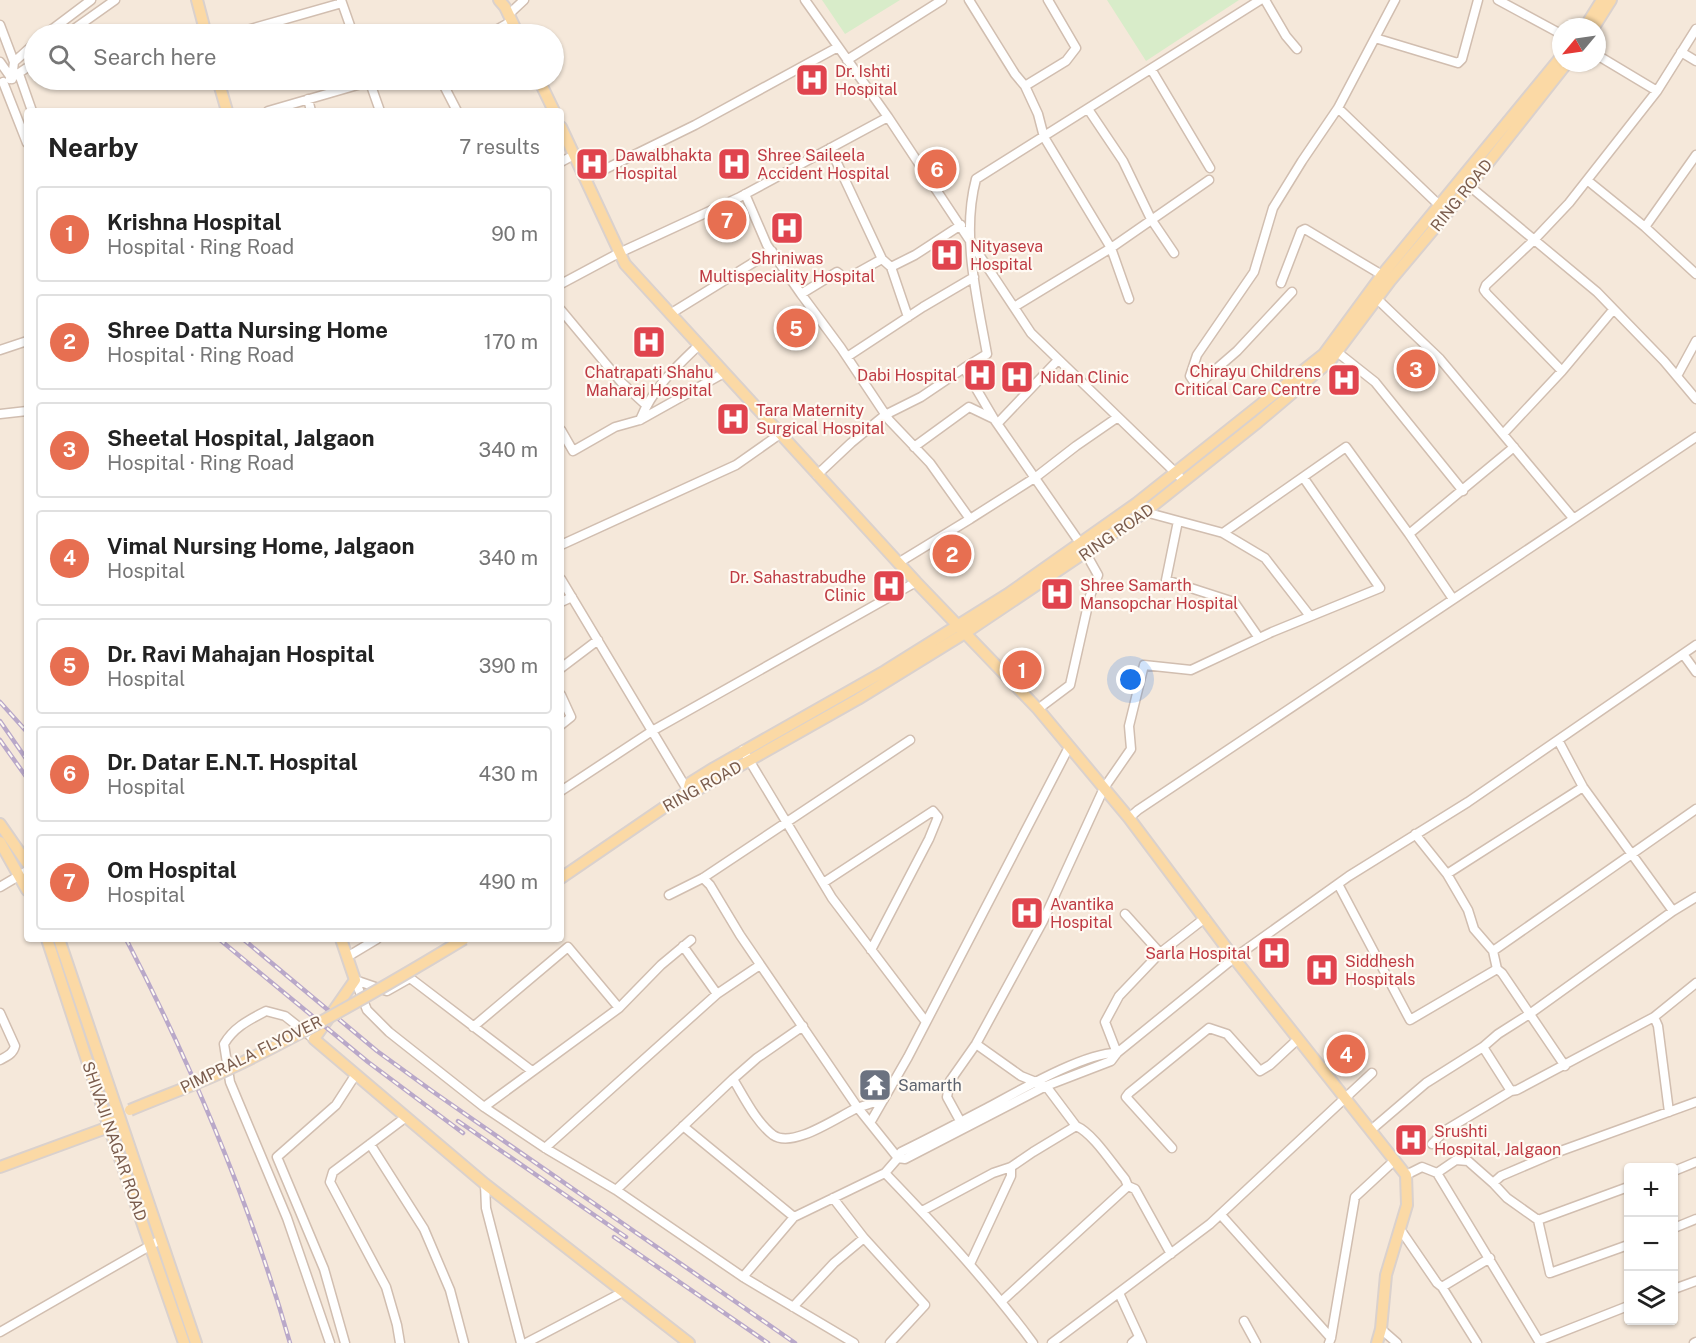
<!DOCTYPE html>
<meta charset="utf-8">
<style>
:root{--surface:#fff;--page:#f6f6f6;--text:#222;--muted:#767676;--line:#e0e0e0;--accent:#e76f51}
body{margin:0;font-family:"Public Sans",sans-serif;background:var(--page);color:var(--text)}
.controls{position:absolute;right:18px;bottom:18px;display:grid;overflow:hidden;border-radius:6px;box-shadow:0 2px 4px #0004}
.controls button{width:54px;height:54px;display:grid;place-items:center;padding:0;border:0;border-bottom:2px solid var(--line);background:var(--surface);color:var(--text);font:30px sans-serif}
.compass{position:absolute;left:1552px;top:18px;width:54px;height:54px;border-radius:50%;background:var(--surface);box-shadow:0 2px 4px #0004;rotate:241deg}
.you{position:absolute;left:1131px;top:680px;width:21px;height:21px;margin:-15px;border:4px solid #fff;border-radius:50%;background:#1a73e8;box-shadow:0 0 0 9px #1a73e833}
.badge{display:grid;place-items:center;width:39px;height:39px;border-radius:50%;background:var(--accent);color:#fff;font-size:20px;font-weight:700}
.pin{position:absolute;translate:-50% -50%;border:3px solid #fff;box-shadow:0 2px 6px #0006}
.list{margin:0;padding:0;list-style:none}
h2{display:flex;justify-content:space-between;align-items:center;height:78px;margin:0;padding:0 24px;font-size:26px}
h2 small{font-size:20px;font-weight:400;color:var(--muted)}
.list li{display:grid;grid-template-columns:39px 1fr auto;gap:18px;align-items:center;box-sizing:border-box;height:96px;margin:0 12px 12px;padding:0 12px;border:2px solid var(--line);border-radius:6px}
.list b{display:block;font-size:22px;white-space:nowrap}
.list p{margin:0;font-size:20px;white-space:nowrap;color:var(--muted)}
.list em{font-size:20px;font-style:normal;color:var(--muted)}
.icon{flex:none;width:33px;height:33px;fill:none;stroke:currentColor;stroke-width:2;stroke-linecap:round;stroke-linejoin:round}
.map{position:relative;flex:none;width:1696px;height:1343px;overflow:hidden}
.search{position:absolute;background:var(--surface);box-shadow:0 2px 4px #0004;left:24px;top:24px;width:540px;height:66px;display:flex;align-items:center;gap:15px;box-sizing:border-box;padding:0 21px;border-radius:33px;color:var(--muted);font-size:22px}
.panel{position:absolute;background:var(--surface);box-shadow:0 2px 4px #0004;left:24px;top:108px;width:540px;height:834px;border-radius:6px}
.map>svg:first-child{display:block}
</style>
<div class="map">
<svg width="1696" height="1343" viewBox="0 0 1696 1343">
<rect width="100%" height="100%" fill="#fdf6ec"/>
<path fill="#f5e8da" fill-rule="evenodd" d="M0 0H1696V1343H0ZM1561 27H1597V63H1561ZM34 34H554V80H34ZM27 111H561V939H27ZM1628 1168H1674V1320H1628Z"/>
<path fill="#d8ecc9" d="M822 0H900L845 34Z
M1107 0H1239L1146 61Z"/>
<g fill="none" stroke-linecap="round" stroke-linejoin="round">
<defs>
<path id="minor" d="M341 0 353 34
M805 0 888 117 1031 333 1179 476
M969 0 1015 74 1025 86 1038 114 1044 137 1111 248 1129 299
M1265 0 1286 36 1297 49
M1498 0 1561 34
M509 14 524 0
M0 25 14 62 12 79
M46 34 91 0
M67 34 115 0
M233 34 342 3
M489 34 512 21
M1375 38 1458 63 1462 59 1478 0
M1681 52 1696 61
M1597 55 1657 91
M847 60 942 0
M0 62 12 79
M14 62 34 44
M1151 69 1210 168
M19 74 32 111
M10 79 34 63
M369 80 380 111
M441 80 457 111
M3 82 27 143
M1025 86 1066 61 1076 48 1048 0
M308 99 311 111
M1338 108 1440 206
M1088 109 1123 161 1151 219 1174 253
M268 111 375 80
M830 148 882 259
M561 162 574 155
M585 179 695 125 838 47
M1587 180 1645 227 1696 274
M1467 184 1597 292 1664 361 1696 399
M745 194 767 245 801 294 841 348 889 420 930 463 970 519 898 563
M1645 227 1696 155
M891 267 908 317
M1281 283 1301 231 1305 229 1382 275
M561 284 619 253 738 198 888 117
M1292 292 1237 351 1200 383 1194 382 1190 376 1197 355 1254 272 1273 208 1302 161 1338 108 1395 0
M801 294 837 272 846 279 882 259 891 267 915 255 961 225
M1374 296 1440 359 1573 518
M1014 307 1111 248 1209 180
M561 310 621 382 646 405
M670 314 772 251
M1332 348 1375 382 1463 491
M0 350 27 341
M847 357 923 307 974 277
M964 368 987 354C977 298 961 235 976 179L1260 0
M1562 371 1613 310
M1677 376 1696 341
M0 414 27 411
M640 420C653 388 674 369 699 345
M998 423 1058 360
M561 430 573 451 615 427 640 420 724 373
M1503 434 1562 371 1487 294 1484 290 1486 285 1534 240 1569 203 1657 91 1696 29
M914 447 969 407 994 419
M817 475 851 443 885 415 921 397 964 368 994 419 1080 543 1098 575 1090 596 1070 685 1038 709
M1137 503 1145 512 1223 533 1346 447 1409 534 1514 447
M970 519 1036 477 1076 446 1118 417
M1178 521 1166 580 1234 602 1259 638
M1223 533 1265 558 1310 616
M1409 534 1453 599
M561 545 736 465 780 434
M561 579 688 791
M561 602 572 597
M1683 654 1696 672
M561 668 598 640
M561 695 571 717 561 725
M1558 740 1583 787 1673 911
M743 750 832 898 926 1022
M561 791 652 731 916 582
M1129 818 1138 810 1696 437
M1415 834 1447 874 1468 910 1474 929 1493 951 1497 969 1502 973 1565 1066
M1447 874 1583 787
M703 878 710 885 740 935 858 1108 898 1158
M823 883 933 811 938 817 929 839 871 950
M1338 884 1410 1020 1497 969
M0 887 27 871
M669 895 703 878 910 740
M1125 914 1160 953
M683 946 717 994
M1493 951 1696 809
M347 957 377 939
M355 980 367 1010 389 1032 484 1107 545 1148 616 1190 743 1277 854 1343
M355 980 387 991 410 978 532 1071
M0 1013 15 1046C13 1054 7 1056 0 1060
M1654 1017 1658 1026 1669 1112
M473 1027 568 947 619 1008
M314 1039 285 1016 266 1011C249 1020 234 1027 224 1044L230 1082 287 1218 330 1343
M976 1044 1021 1076 1046 1086 1076 1126C1093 1133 1113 1165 1125 1179L1128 1186 1135 1189 1171 1254
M1483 1047 1511 1091
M1117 1053 1105 1022 1119 996 1160 953 1205 918
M733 1079C744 1097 756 1122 773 1135 793 1149 837 1117 857 1108 866 1105 875 1102 884 1099
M484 1107 619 1008 661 965 691 940
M870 1123 908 1057 1069 747
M683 1126 794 1217
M964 1128 947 1097 950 1081 976 1044 1043 921 1104 788 1131 749 1129 726 1144 665 1191 670 1272 632 1380 588 1303 477
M1371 1130 1426 1083 1483 1047 1498 1034 1531 1013 1673 911 1696 897
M370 1144 424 1229 450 1290 464 1343
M1432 1144 1446 1130 1511 1091 1517 1090 1654 1017 1696 983
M545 1148 717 994 760 965
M1172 1148 1126 1097 1129 1093 1209 1028 1227 1034 1260 1071 1270 1065 1298 1039
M898 1158 905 1159 1046 1086 1111 1061 1117 1053 1234 958 1349 876 1468 802 1696 645
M1674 1171 1696 1162
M885 1173C937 1227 988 1282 1033 1343
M1437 1173 1540 1343
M1406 1175 1422 1167 1437 1173 1456 1160 1468 1161 1493 1183 1507 1198 1538 1220 1550 1273 1628 1245
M1493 1183 1501 1176 1555 1153 1696 1102
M485 1184 486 1208 521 1343
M616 1190 733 1079 757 1058 803 1026
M833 1198 864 1238 925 1305 890 1343
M922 1211 993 1173 1011 1167 1033 1152 1076 1126
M1221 1215 1331 1338
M1538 1220 1628 1187
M1674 1228 1696 1219
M1400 1229 1437 1283 1442 1287 1477 1343
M970 1264 1011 1176V1167
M743 1277 794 1217 885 1173 898 1158 901 1152C930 1138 958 1123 987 1108 1017 1092 1085 1052 1117 1053
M1442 1287 1490 1258
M1674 1289 1696 1281
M1119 1293 1142 1343
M1002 1301 1128 1186
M793 1307 834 1263 864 1238
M1244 1321 1256 1343
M1381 1329 1397 1343
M0 1332 160 1240
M1539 1341 1628 1306
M345 1343 324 1269 277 1157 336 1105 356 1074
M400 1343 397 1325 386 1287 330 1182 333 1172 406 1117
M526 1343 623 1292
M1052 1343 1210 1224 1372 1073
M1132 1343 1139 1337
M1329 1343 1331 1338 1355 1197 1395 1160
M1694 1343 1696 1342"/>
<path id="major" d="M197 0 206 34
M499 0 505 7 518 34
M1585 27 1602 0
M1594 27 1611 0
M218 80 227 111
M539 80 554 111
M561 127 625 264 916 582 1038 709 1129 818 1234 958 1406 1175 1407 1205 1386 1275 1381 1329 1377 1343
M688 791 690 783 714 768 885 671 1008 594 1137 503 1324 354 1382 275 1561 57
M0 824 27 863
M0 842 27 890
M561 878 688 791 697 790 858 699 965 633 1145 512 1258 422 1330 361 1390 281 1469 187 1567 63
M47 939 109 1127 184 1343
M59 939 196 1343
M341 939 355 980 314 1039 485 1184 689 1343
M0 1167 109 1127 113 1122"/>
</defs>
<use href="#minor" stroke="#d1beb0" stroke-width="11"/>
<use href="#major" stroke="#dad1cd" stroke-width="14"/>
<use href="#minor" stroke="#fff" stroke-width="8"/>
<use href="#major" stroke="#fbd9a5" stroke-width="10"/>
<defs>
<path id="rail" d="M0 702 27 732
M0 721 27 760
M0 740 27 778
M126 939C193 1068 250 1203 290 1343
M219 939 368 1062 463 1133
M243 939 377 1051 432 1091 795 1343
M458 1121 626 1237
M614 1237 768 1343"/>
</defs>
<use href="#rail" stroke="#b9a8c9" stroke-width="4.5"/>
<use href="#rail" stroke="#fffaf3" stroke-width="2" stroke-dasharray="7" stroke-linecap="butt"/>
<defs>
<path id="major-bridge" d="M130 1110C163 1096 198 1084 231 1068 311 1030 388 985 464 939"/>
</defs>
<use href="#major-bridge" stroke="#dad1cd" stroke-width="14" stroke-linecap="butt"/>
<use href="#major-bridge" stroke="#fbd9a5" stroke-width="10"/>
</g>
<defs>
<symbol id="hospital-square" viewBox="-11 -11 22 22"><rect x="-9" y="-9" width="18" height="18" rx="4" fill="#e0444e" stroke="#fffaf3"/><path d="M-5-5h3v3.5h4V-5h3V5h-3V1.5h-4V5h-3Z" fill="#fff"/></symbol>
<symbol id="temple-square" viewBox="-11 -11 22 22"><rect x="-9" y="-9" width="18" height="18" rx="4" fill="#6b7280" stroke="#fffaf3"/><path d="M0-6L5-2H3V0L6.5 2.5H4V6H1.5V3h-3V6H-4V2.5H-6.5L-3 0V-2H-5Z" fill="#fff"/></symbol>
</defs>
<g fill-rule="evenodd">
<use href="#hospital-square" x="793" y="61" width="38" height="38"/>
<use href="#hospital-square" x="573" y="145" width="38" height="38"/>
<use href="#hospital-square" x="715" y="145" width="38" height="38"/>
<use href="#hospital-square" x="768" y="209" width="38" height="38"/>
<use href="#hospital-square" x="928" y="236" width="38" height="38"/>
<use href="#hospital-square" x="630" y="323" width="38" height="38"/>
<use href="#hospital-square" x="961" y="356" width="38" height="38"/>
<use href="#hospital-square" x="998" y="358" width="38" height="38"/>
<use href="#hospital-square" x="1325" y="361" width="38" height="38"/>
<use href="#hospital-square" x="714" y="400" width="38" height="38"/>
<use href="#hospital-square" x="870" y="567" width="38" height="38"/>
<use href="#hospital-square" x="1038" y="575" width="38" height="38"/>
<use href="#hospital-square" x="1008" y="894" width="38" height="38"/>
<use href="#hospital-square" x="1255" y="934" width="38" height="38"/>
<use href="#hospital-square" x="1303" y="951" width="38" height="38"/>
<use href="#temple-square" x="856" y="1066" width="38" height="38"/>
<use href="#hospital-square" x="1392" y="1121" width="38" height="38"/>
</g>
<g text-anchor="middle" stroke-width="4.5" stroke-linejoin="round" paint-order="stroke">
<g font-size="16" fill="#be3a42" stroke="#fffaf3" text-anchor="start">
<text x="835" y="77">Dr. Ishti<tspan x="835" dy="18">Hospital</tspan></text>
<text x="615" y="161">Dawalbhakta<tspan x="615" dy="18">Hospital</tspan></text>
<text x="757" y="161">Shree Saileela<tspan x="757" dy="18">Accident Hospital</tspan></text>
<text x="970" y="252">Nityaseva<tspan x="970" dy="18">Hospital</tspan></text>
<text x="787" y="264" text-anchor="middle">Shriniwas<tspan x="787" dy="18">Multispeciality Hospital</tspan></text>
<text x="1321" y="377" text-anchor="end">Chirayu Childrens<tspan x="1321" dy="18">Critical Care Centre</tspan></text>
<text x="649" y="378" text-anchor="middle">Chatrapati Shahu<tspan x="649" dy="18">Maharaj Hospital</tspan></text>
<text x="957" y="381" text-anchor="end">Dabi Hospital</text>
<text x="1040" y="383">Nidan Clinic</text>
<text x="756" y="416">Tara Maternity<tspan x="756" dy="18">Surgical Hospital</tspan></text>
<text x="866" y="583" text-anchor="end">Dr. Sahastrabudhe<tspan x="866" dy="18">Clinic</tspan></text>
<text x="1080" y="591">Shree Samarth<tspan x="1080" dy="18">Mansopchar Hospital</tspan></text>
<text x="1050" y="910">Avantika<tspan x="1050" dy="18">Hospital</tspan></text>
<text x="1251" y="959" text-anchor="end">Sarla Hospital</text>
<text x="1345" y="967">Siddhesh<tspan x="1345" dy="18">Hospitals</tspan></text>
<text x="1434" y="1137">Srushti<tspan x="1434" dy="18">Hospital, Jalgaon</tspan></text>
</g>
<g font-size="16" fill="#7a5c4d" stroke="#fffaf3">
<text transform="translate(1461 195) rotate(-51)" y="6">RING ROAD</text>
<text transform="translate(1116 532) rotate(-35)" y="6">RING ROAD</text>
<text transform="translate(702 786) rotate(-29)" y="6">RING ROAD</text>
<text transform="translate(251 1054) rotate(-26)" y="6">PIMPRALA FLYOVER</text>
<text transform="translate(115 1141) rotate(71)" y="6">SHIVAJI NAGAR ROAD</text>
</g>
<g font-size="16" fill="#5b616d" stroke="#fffaf3" text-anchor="start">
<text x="898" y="1091">Samarth</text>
</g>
</g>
</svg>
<div class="controls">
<button>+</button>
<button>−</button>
<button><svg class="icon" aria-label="layers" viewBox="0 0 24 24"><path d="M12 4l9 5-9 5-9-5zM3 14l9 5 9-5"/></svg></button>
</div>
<svg class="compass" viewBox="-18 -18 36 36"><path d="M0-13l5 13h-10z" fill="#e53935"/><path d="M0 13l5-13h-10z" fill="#767676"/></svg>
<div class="you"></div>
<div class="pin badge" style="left:1022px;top:670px">1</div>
<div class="pin badge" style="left:952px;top:554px">2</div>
<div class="pin badge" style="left:1416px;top:369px">3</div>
<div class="pin badge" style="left:1346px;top:1054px">4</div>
<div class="pin badge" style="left:796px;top:328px">5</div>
<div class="pin badge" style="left:937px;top:169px">6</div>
<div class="pin badge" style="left:727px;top:220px">7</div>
<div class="search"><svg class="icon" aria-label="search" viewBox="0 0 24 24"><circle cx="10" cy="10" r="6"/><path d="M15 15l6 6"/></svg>Search here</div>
<section class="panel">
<h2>Nearby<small>7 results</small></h2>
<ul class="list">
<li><span class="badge">1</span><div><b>Krishna Hospital</b><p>Hospital · Ring Road</p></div><em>90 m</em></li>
<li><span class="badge">2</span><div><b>Shree Datta Nursing Home</b><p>Hospital · Ring Road</p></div><em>170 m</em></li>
<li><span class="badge">3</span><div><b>Sheetal Hospital, Jalgaon</b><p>Hospital · Ring Road</p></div><em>340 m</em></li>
<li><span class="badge">4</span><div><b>Vimal Nursing Home, Jalgaon</b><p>Hospital</p></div><em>340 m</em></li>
<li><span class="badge">5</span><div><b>Dr. Ravi Mahajan Hospital</b><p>Hospital</p></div><em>390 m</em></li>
<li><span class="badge">6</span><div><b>Dr. Datar E.N.T. Hospital</b><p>Hospital</p></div><em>430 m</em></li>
<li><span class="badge">7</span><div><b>Om Hospital</b><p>Hospital</p></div><em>490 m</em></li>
</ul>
</section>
</div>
